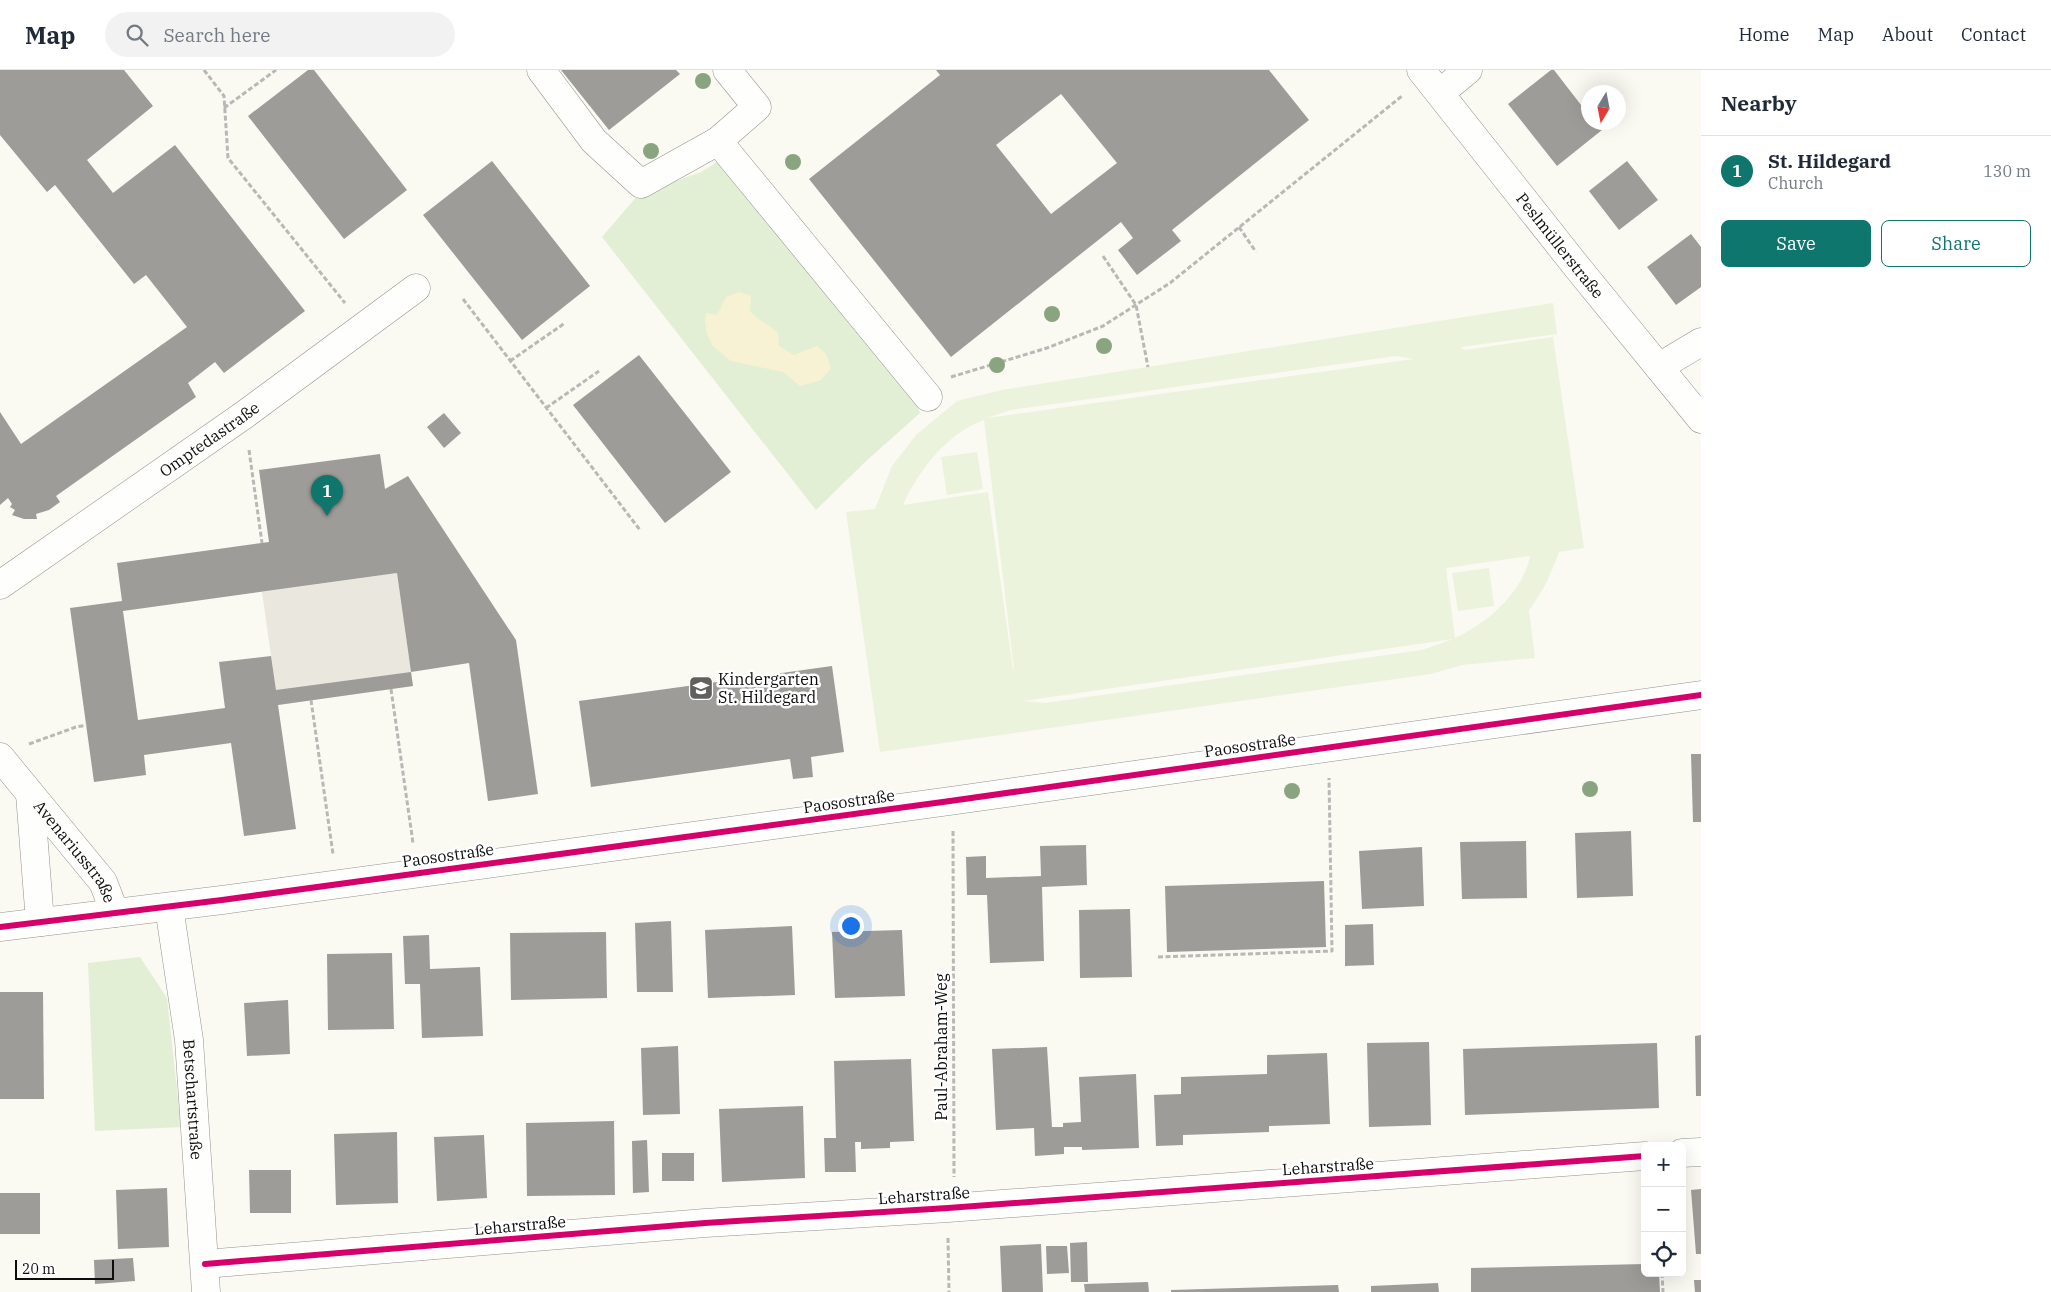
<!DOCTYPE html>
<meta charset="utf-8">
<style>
:root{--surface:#fff;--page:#f2f2f3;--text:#1f2937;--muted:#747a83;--line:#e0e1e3;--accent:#0f766e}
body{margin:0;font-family:"IBM Plex Serif",serif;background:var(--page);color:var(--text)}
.controls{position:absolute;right:15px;bottom:15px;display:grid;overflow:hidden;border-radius:8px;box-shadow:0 5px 20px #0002}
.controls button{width:45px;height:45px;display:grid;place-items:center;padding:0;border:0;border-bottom:1px solid var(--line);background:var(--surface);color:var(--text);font:25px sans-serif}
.compass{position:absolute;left:1581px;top:15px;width:45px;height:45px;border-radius:50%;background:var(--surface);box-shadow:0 5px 20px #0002;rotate:190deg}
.scale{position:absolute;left:15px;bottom:12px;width:99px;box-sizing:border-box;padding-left:5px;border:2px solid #0d0d0d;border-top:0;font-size:14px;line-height:18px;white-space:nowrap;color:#0d0d0d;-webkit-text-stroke:4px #fff;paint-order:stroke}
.you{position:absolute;left:850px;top:855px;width:18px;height:18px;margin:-12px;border:4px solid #fff;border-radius:50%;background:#1a73e8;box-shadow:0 0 0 8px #1a73e833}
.badge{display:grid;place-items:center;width:32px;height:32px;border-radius:50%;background:var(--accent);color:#fff;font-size:16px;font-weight:700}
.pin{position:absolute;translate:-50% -41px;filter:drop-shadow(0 1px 2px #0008)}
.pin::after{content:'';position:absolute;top:26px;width:18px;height:15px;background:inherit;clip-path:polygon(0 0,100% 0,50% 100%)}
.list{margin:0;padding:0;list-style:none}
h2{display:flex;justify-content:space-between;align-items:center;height:65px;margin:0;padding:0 20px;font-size:21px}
h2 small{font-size:16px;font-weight:400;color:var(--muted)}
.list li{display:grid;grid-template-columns:32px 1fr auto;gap:15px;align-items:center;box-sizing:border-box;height:70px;padding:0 20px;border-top:1px solid var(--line)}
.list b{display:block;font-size:19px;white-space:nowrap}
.list p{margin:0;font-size:16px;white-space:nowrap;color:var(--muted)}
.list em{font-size:16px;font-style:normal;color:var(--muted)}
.actions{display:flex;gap:10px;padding:15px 20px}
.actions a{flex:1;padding:11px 0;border:1px solid var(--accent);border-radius:8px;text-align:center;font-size:18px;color:var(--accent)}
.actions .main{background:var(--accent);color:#fff}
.icon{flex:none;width:28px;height:28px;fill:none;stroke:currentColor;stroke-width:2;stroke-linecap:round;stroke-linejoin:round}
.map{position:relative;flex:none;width:1701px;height:1222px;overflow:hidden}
header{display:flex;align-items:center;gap:30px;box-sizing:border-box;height:70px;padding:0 25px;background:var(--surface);border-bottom:1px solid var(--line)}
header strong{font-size:24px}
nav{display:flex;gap:28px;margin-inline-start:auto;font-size:18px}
.search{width:350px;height:45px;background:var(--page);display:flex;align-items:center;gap:12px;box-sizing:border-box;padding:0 18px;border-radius:28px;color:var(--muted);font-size:19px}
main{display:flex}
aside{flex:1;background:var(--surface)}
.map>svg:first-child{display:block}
</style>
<header>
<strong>Map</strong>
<div class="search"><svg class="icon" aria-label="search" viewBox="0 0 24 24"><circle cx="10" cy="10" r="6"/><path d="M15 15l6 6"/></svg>Search here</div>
<nav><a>Home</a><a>Map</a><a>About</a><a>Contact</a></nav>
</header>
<main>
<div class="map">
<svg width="1701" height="1222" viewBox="0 0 1701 1222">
<rect width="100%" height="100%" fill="#faf9f2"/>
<path fill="#e2efd4" d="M722 89 913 322 920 343 865 392 816 440 602 167 638 125 701 102Z
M140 887 167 928 181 1057 95 1061 88 893Z"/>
<path fill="#f8f2d5" d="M739 222 751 226 750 241C758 251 769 254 778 263L779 276 794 285 817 276 826 284 831 298 821 310 800 316 783 302 731 291 713 276 707 264 705 251 706 243 717 245 726 227Z"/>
<path fill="#ecf3dd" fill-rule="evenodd" d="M1553 233 1557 264 1461 277 1465 280 1553 267 1584 478 1559 482C1551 504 1543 522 1529 540L1535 588 1462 595 1431 604 880 682 846 442 875 439 892 396 916 365 957 331 1002 320ZM1396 286 1414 289 987 348 1011 340ZM984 350 1014 600H1013L988 422 903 435C919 400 947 363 984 350ZM1530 486C1523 522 1488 553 1455 568L1446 498ZM1453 569 1422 580 1045 633 1023 631Z
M977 382 983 419 947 425 941 387Z
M1489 498 1494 536 1458 541 1452 503Z"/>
<path fill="#eae8de" d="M397 503 413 616 278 635 262 522Z"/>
<path fill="#9d9c98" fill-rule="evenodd" d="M0 0H124L153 36 87 90 113 123 175 75 305 241 224 303 215 292 188 313 196 327 56 426 60 432 49 440 36 444 37 449H24L12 445 15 440 10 437 12 434 8 428 0 435V342L21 374 187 257 146 205 134 214 55 115 47 122 0 65Z
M308 0H314L407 120 344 169 248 46Z
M561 0H676L680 4 609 60Z
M936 0H1269L1309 50 1172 160 1181 171 1137 205 1118 180 1133 168 1121 152 951 287 809 109 940 5ZM1061 24 1117 93 1051 144 996 75Z
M1551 0H1554L1588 44V52H1595L1602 60 1557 96 1508 34Z
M492 91 590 216 522 270 423 145Z
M1627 91 1658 130 1619 160 1589 121Z
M1691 164 1701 177V217L1676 235 1647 197Z
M639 285 731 402 665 453 573 335Z
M444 343 461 363 444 378 427 357Z
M380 384 385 419 408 406 516 570 538 724 488 731 469 593 411 602 397 503 123 541 138 650 225 638 219 592 271 586 276 620 411 602 413 616 278 635 296 759 244 766 231 673 144 685 146 705 94 712 70 538 122 531 117 493 269 472 259 400Z
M832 596 844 682 811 687 813 707 793 709 790 689 591 717 579 631Z
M1691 684H1701V752H1693Z
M1631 761 1633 826 1577 828 1575 763Z
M1526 771 1527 828 1462 829 1460 772Z
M1086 775 1087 815 1042 817 1044 891 990 893 987 825H967L966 787 986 786V808L1041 806 1040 776Z
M1422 777 1424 836 1362 839 1359 781Z
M1324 811 1326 877 1167 882 1165 816Z
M1130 839 1132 907 1080 908 1079 840Z
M671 851 673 922H637L635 853Z
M1373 854 1374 895 1345 896V855Z
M792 856 795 925 708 928 705 860Z
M902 860 905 926 835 928 832 862Z
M606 862 607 928 511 930 510 863Z
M429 865 430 899 480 897 483 966 422 968 420 914H405L403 866Z
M392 883 394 959 328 960 327 884Z
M0 922H43L44 1029H0Z
M288 930 290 984 247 986 244 933Z
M1701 965V1026H1696L1695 966Z
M1429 972 1431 1055 1369 1057 1367 973Z
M1657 973 1659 1038 1465 1045 1463 979Z
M678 976 680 1044 643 1045 641 978Z
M1047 977 1052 1057H1063V1053L1081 1052 1079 1007 1136 1004 1139 1078 1082 1080V1077H1064V1084L1035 1086 1034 1058 996 1060 992 979Z
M1327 983 1330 1054 1269 1056V1062L1183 1065V1075L1156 1076 1154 1025 1181 1024V1007L1267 1004V985Z
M911 989 914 1071 890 1072V1078L861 1079V1072H855L856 1102H825L824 1068H836L834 991Z
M803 1036 805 1108 722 1112 719 1039Z
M614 1051 615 1125 527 1126 526 1053Z
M397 1062 398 1133 336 1135 334 1064Z
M484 1065 487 1128 437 1131 434 1067Z
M647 1070 649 1122 633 1123 632 1071Z
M662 1083H694V1111H662Z
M249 1100H291V1143H250Z
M167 1118 169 1177 118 1179 116 1120Z
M1701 1119V1184H1696L1691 1120Z
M0 1123H40V1164H0Z
M1087 1172 1088 1212H1071L1070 1173Z
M1041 1174 1043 1222H1002L1000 1176Z
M1046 1176H1067L1069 1203 1047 1204Z
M133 1188 135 1211 95 1214 94 1190Z
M1645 1194V1203H1659L1660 1222H1471V1198Z
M1694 1210H1701V1222H1695Z
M1148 1212 1149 1222H1085L1084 1214Z
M1438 1213 1439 1222H1371V1216Z
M1338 1215 1339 1222H1171V1220Z"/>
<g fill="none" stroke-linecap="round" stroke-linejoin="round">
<defs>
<g id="minor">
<path d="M541 0 594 71 641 114 718 71 757 37 727 0"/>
<path id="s1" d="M1421 0 1577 197 1701 349"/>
<path d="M1440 23 1468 0"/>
<path d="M718 71 928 327"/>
<path d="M1659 297 1701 272"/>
<path id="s2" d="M0 515 244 345 416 218"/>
<path id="s3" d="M0 687 103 812 115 843"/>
<path d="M30 724 40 852"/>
<path id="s4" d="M169 837 189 970 206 1222"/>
<path d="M0 857 222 830 950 731 1701 625"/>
<path d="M1682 1083 1701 1082"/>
<path d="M205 1194 705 1153 948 1138 1645 1086"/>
</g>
</defs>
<use href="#minor" stroke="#949390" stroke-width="29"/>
<path stroke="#b8b8b6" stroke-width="3" stroke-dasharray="5 2.5" stroke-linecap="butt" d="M204 0 224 26 228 88 345 233
M224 38 276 0
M1239 157 1256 182
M1103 186 1136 235 1148 297
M463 229 640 460
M510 291 565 253
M951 307 1047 278 1103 256 1170 213 1402 26
M546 338 599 301
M249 380 262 473
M391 619 413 773
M311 630 333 784
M29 674 76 657 87 655
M953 761 954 1107
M1158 887 1332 881 1329 708
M948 1168 949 1222
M1662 1203 1663 1222"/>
<use href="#minor" stroke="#fefefd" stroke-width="28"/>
<defs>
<path id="cycleway" d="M0 857 222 830 950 731 1701 625
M205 1194 705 1153 948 1138 1645 1086"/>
</defs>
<use href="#cycleway" stroke="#fff" stroke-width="9"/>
<use href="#cycleway" stroke="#d6006c" stroke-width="6"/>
</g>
<g fill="#89a580">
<circle cx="703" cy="11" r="8"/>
<circle cx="651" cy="81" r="8"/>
<circle cx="793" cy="92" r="8"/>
<circle cx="1052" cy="244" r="8"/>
<circle cx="1104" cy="276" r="8"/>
<circle cx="997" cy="295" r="8"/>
<circle cx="1590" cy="719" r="8"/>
<circle cx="1292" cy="721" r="8"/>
</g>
<defs>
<symbol id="school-square" viewBox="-11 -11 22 22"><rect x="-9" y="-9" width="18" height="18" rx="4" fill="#60605d" stroke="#fff"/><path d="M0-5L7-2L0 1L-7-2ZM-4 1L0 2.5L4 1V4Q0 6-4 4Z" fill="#fff"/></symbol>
</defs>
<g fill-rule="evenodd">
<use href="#school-square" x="687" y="604" width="28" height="28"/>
</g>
<g text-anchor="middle" stroke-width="5" stroke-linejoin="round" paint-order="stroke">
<g font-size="16" fill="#0d0d0d" stroke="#fff">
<text dy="6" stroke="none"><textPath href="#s1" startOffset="224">Peslmüllerstraße</textPath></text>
<text dy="6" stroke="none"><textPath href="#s2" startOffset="255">Omptedastraße</textPath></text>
<text transform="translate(1250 675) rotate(-8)" y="6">Paosostraße</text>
<text transform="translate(849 731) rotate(-8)" y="6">Paosostraße</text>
<text dy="6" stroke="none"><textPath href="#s3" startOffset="121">Avenariusstraße</textPath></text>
<text transform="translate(448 785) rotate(-8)" y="6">Paosostraße</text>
<text transform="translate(941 977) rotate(-90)" y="6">Paul-Abraham-Weg</text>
<text dy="6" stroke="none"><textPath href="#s4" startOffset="194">Betschartstraße</textPath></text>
<text transform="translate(1328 1096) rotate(-4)" y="6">Leharstraße</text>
<text transform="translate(924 1125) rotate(-4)" y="6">Leharstraße</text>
<text transform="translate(520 1155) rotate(-5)" y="6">Leharstraße</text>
</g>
<g font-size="16" fill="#0d0d0d" stroke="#fff" text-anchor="start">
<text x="718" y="615">Kindergarten<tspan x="718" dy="18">St. Hildegard</tspan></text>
</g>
</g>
</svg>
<div class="controls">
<button>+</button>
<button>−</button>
<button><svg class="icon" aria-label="locate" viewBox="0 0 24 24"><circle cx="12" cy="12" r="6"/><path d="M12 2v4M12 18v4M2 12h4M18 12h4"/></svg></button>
</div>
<svg class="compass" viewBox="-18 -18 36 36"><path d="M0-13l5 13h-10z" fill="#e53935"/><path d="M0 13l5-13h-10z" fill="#747a83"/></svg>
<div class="scale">20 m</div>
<div class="you"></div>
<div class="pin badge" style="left:327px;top:446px">1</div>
</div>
<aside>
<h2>Nearby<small></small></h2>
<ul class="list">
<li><span class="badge">1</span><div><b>St. Hildegard</b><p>Church</p></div><em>130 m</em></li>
</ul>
<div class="actions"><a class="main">Save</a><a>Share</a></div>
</aside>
</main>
